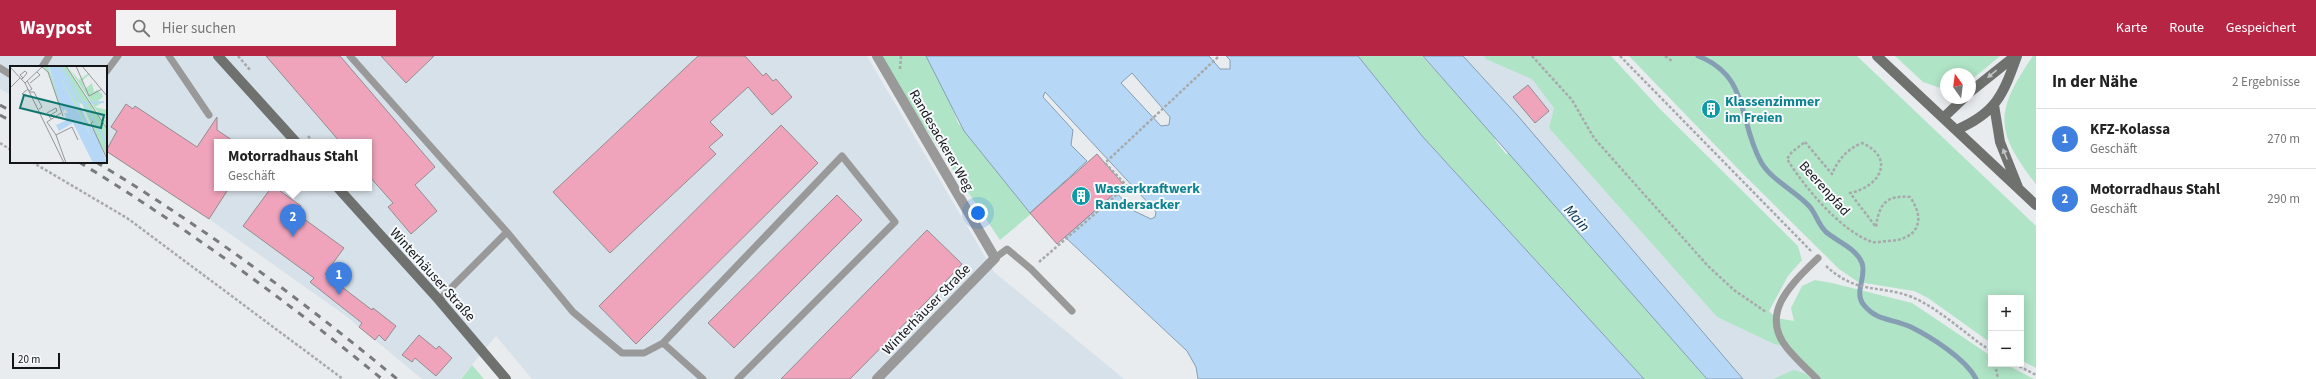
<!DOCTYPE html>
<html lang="de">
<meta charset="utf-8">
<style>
:root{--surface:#fff;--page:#f2f2f2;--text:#222;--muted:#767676;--line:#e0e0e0;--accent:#b72545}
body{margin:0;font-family:"Source Sans 3",sans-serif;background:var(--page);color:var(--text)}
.controls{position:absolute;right:12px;bottom:12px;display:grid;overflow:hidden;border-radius:0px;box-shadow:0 2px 10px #0003}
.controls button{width:36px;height:36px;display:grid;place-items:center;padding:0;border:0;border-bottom:1px solid var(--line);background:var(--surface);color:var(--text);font:20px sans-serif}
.compass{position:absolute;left:1940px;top:12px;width:36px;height:36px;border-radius:50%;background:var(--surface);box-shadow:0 2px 10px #0003;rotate:346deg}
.scale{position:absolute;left:12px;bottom:10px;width:48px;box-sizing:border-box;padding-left:4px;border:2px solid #141516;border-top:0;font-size:11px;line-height:14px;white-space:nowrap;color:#141516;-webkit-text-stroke:3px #f6fafd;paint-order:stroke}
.you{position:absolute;left:978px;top:157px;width:14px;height:14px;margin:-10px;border:3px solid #fff;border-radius:50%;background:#1a73e8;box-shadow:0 0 0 6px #1a73e833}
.badge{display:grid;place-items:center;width:26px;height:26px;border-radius:50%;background:var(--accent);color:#fff;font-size:13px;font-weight:700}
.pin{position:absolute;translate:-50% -33px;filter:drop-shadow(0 1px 2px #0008)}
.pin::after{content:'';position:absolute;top:21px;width:14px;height:12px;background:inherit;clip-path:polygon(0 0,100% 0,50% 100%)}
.popup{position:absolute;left:214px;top:83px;width:158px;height:52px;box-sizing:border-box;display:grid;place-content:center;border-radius:0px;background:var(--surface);filter:drop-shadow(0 1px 3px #0005);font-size:13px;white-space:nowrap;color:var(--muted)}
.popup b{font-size:15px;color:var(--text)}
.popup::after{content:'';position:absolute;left:50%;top:100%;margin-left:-8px;border:8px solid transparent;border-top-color:var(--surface)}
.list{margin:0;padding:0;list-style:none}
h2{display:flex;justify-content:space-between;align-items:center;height:52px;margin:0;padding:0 16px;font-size:17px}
h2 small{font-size:13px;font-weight:400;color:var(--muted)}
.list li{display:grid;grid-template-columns:26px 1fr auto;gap:12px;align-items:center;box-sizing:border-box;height:60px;padding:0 16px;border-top:1px solid var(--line)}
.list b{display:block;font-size:15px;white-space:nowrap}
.list p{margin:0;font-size:13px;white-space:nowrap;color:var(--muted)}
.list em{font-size:13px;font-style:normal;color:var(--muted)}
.icon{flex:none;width:22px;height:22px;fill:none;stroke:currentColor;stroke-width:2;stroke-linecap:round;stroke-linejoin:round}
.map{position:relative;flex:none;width:2036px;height:323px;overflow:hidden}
header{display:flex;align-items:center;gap:24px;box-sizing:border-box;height:56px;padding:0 20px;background:var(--accent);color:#fff}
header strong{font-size:19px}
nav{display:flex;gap:22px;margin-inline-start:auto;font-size:14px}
.search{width:280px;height:36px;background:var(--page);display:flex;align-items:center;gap:10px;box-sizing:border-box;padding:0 14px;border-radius:0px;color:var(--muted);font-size:15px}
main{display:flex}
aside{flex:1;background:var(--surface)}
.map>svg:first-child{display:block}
</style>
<header>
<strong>Waypost</strong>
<div class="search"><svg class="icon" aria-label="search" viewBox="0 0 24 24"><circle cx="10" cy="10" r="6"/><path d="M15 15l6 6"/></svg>Hier suchen</div>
<nav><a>Karte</a><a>Route</a><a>Gespeichert</a></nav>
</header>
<main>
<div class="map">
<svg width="2036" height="323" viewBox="0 0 2036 323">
<rect width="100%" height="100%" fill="#e9ecef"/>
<path fill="#d7e1e9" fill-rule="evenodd" d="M0 0H867L994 216 1124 323H532L496 280 460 323H422L346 260 209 163 106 95V11H11V39L0 33ZM217 86H369V132H217Z
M1457 0H1484L1487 3 1532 22 1554 52 1549 72 1717 261 1774 288 1786 291 1817 323H1743Z"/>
<path fill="#afe4c6" d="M877 0H932L958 67 1031 158 1000 184Z
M1358 0H1422L1496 81 1495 84 1506 98 1509 97 1707 323H1644L1423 81Z
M1484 0H1611L1660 53 1798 190 1802 204 1788 220 1769 255 1776 262 1794 265 1791 252 1802 230 1815 224 1832 227 1912 247 1991 300V308H2005L2034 323H1817L1786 291 1774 288 1717 261 1549 72 1554 52 1532 23 1486 3Z
M1629 0H1857L2036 170V312L2021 304V242H1991V287L1928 242 1914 235 1858 226 1839 213 1743 118Z
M1895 0H2000L1970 25V18H1946V34L1923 26Z
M2033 0H2036V128C1994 75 1995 55 2033 0Z
M472 309 484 323H461Z
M1794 314 1806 318 1811 323H1773Z"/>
<path fill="#b6d8f6" stroke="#859eb3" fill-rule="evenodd" d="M926 0H1209L1220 13H1230V4L1226 0H1358L1423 81 1644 323H1198L1196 311 1187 295 1065 181 1116 136 1132 154 1151 163 1155 161 1156 156 1152 151 1045 36 1043 41 1073 74 1071 89 1087 105 1030 157 964 75ZM1132 17 1170 61 1169 69 1161 70 1121 27Z
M1423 0H1463L1518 60 1743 323H1707Z"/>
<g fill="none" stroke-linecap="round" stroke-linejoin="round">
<path stroke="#859eb3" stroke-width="5" d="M1698 0C1750 20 1738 65 1761 106 1771 124 1797 136 1810 151 1817 160 1818 168 1826 176 1838 186 1856 192 1862 207 1867 220 1854 236 1863 248 1877 266 1892 262 1911 271 1931 281 1966 303 1976 323"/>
</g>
<path fill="#efa4bc" stroke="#928d8e" d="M266 0H340L435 111 415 129 437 155 411 178 388 151 393 147 369 120V86H340Z
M381 0H434L406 27Z
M698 0H745L763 20 766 17 773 25 776 23 792 41 772 59 748 31 710 66 723 79 709 91 716 98 610 197 553 136Z
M1528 29 1549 55 1535 67 1513 41Z
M126 48 133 53 135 50 197 91 217 61V74L235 86H217V132H229L209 163 106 95 117 75 111 71Z
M781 69 818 107 636 288 599 250Z
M1097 98 1124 129 1057 188 1030 157Z
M271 132H276L301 150 296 157 344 192 325 218 372 254 373 252 396 270 385 285 379 279 375 284 359 271 362 267 310 226 314 222 243 170Z
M837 139 862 164 734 292 708 267Z
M927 174 962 208 927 245 850 323H781Z
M419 279 436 293 439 290 452 302 436 320 415 302 412 306 402 299Z"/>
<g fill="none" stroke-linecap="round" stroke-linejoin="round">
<path stroke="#a7a9ab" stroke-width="2.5" stroke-dasharray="3 2" stroke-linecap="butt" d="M238 0 251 15
M1532 0 1572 44 1594 82 1708 210 1734 234 1766 256
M1620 0 1811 195
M1665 0 1672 5
M900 13 901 0
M308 80 313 86
M1805 86 1832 118C1838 104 1847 93 1862 87 1896 102 1880 131 1850 137L1876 171C1879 148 1886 139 1910 141 1927 165 1917 184 1888 185 1883 185 1877 187 1872 186 1840 174 1805 132 1787 103L1792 96Z
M0 87 11 94
M32 106 127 162 343 323
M1039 206 1127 130 1105 107 1219 0
M1826 210C1858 239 1877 228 1912 241 1940 253 1965 278 1991 295
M1995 308 1998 323
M2015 308 2036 319"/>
<path stroke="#989998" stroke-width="7" d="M169 0 209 59
M350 0 507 176 439 244
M42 11 49 0
M0 12 11 19
M106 16 118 0
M507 176 573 256 622 297H644L663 287 703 323
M995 202 1007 193 1031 213 1072 255
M663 287 842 100 895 166 738 323
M1817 323C1807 313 1796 303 1787 292 1758 256 1794 226 1818 202"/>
<path stroke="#989998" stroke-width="10" d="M877 323 995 202 877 0"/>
<path stroke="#6f716f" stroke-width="10" d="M218 0 296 86
M1877 0 2036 149
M1970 36 2015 0
M1994 49 2000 86 2018 131
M1943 62 1964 42
M1956 74C1996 57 2003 39 2017 0
M338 132 439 244 506 323"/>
<path stroke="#787a7c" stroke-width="3" stroke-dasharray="7 7" stroke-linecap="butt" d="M0 49 11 55
M0 59 11 65
M79 106C185 171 286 244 382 323
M96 106C202 170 302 244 397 323"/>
</g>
<defs><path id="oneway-solid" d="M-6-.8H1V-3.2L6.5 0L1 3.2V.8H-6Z"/></defs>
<g fill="#c0c3c4">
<use href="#oneway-solid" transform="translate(1992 18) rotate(141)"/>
<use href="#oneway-solid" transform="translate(2005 98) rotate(-112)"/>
</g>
<defs>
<symbol id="building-disc" viewBox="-11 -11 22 22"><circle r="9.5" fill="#0f9aa8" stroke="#f6fafd"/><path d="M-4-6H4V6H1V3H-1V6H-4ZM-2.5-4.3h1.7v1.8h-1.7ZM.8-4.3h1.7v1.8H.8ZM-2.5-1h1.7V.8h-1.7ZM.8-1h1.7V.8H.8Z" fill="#fff"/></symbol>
</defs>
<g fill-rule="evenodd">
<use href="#building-disc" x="1700" y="42" width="22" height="22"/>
<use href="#building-disc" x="1070" y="129" width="22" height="22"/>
</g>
<g text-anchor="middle" stroke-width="4" stroke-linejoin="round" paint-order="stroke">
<g font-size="14" font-weight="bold" fill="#0d838f" stroke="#f6fafd" text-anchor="start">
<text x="1725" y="50">Klassenzimmer<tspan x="1725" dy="16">im Freien</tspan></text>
<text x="1095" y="137">Wasserkraftwerk<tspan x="1095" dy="16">Randersacker</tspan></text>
</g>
<g font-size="14" fill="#141516" stroke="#f6fafd">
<text transform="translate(942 84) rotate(60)" y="5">Randesackerer Weg</text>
<text transform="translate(1825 132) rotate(48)" y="5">Beerenpfad</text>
<text transform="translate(433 218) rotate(48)" y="5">Winterhäuser Straße</text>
<text transform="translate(926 253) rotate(-46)" y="5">Winterhäuser Straße</text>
</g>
<g font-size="15" font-style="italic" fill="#002d4c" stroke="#f6fafd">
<text transform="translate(1577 162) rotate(48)" y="5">Main</text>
</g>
</g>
<g transform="translate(10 10)">
<rect width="97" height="97" fill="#e9ecef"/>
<path d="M38 0 50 33 51 46 39 8 33 1ZM49 0H56L97 64V93L72 38 68 37ZM59 2 69 14 79 7 80 8 72 15 75 23 82 17 84 26 87 24 92 28 93 31 88 35 93 36 85 41 97 44V52L94 54H97V62L92 52 93 50H90ZM53 14 72 47 87 81 52 15Z" fill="#afe4c6"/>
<path d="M39 0H49L61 20 79 59 86 67 97 97H83L63 57 49 65 46 59 57 54 54 47H58L55 43 53 46 51 42ZM52 14 67 38 83 74 52 15Z" fill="#b6d8f6" fill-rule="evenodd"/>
<path fill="none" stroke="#b6d8f6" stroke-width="2" d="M51 0 73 37 94 36M74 37 97 77"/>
<path fill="none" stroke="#949698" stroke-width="1" d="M56 0 97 63M66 0 79 30 92 23M72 0 97 30M0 1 15 17 54 97M32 1 38 6 53 50M11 13H12L13 12 17 7 15 5 10 9 13 12M17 15 22 23 19 25M15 17 33 0M20 17 30 9 27 6M0 22 10 12M20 26H24L32 41 29 43M16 30 12 28 18 23M37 47 46 42 47 45 39 50 41 53M83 55 81 58 97 93M37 56 46 69 56 97M37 56 51 47M46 69 62 61 68 74"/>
<path fill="#0f766e" fill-opacity="0.15" stroke="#0f766e" stroke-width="2" d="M14 29 94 49 91 62 10 42Z"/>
<rect width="97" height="97" fill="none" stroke="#141516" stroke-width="2"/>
</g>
</svg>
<div class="controls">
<button>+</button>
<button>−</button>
</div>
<svg class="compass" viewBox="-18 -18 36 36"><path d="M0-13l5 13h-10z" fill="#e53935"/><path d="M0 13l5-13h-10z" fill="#767676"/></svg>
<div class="scale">20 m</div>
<div class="you"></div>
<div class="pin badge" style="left:339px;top:239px;background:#3f7fe0">1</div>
<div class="pin badge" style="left:293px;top:181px;background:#3f7fe0">2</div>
<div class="popup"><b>Motorradhaus Stahl</b>Geschäft</div>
</div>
<aside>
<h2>In der Nähe<small>2 Ergebnisse</small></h2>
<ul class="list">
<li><span class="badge" style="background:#3f7fe0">1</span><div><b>KFZ-Kolassa</b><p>Geschäft</p></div><em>270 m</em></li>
<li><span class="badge" style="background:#3f7fe0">2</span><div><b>Motorradhaus Stahl</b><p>Geschäft</p></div><em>290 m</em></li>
</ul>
</aside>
</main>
